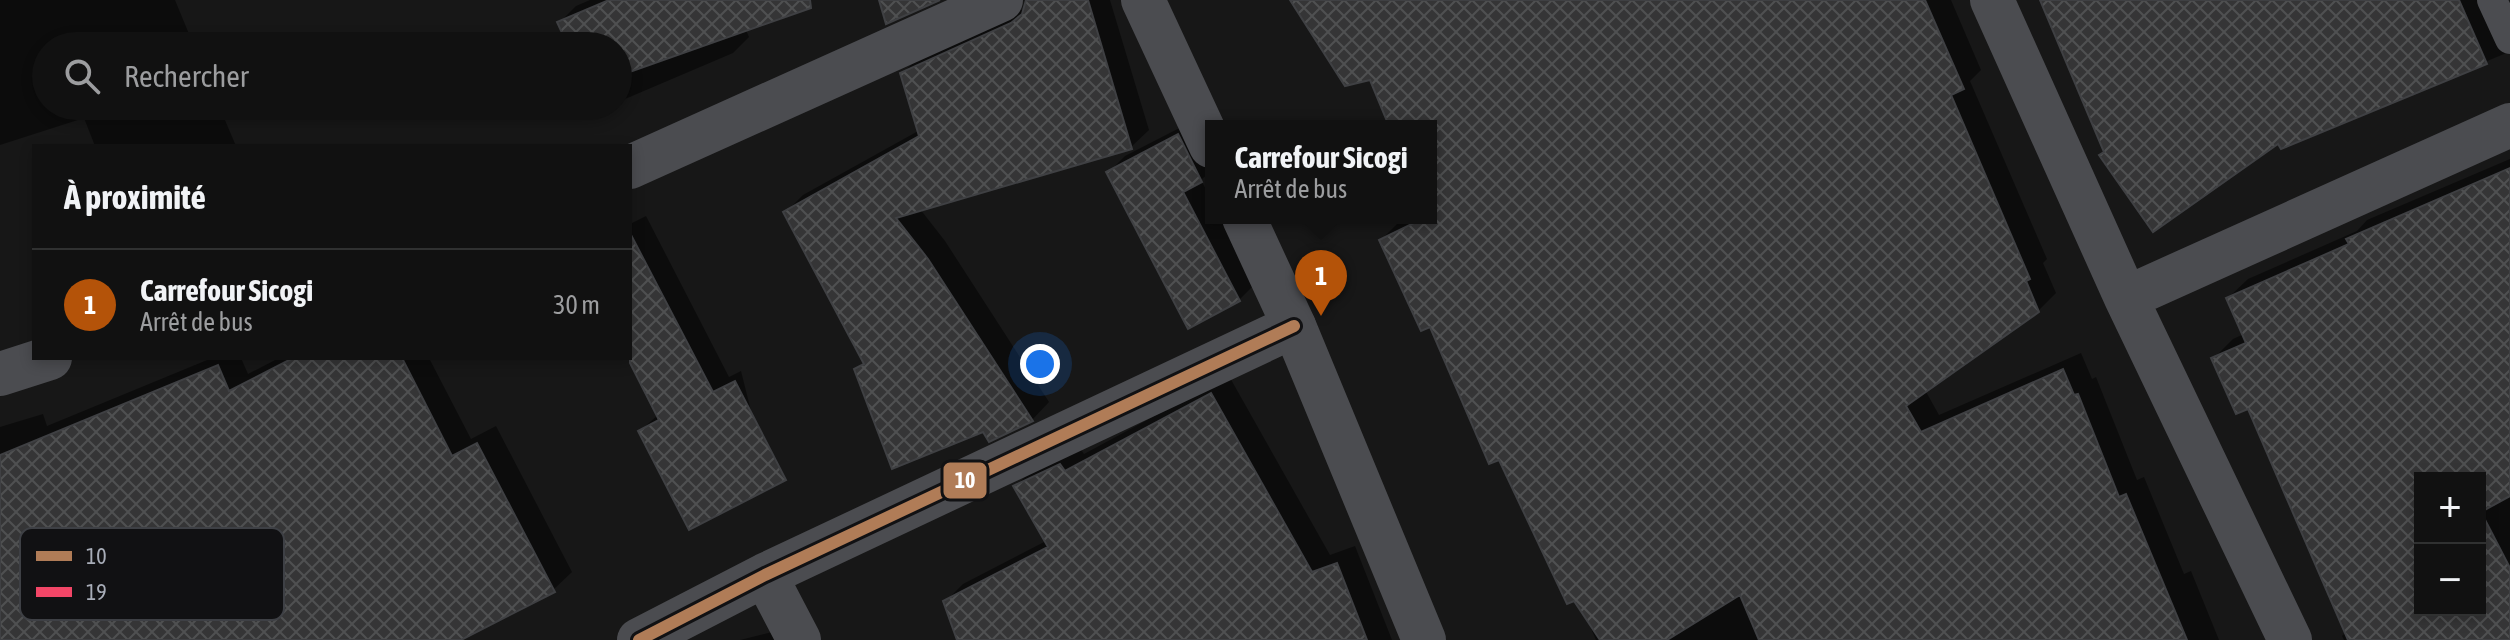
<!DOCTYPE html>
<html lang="fr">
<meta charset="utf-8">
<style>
:root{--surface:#111;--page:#1a1a1a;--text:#f1f3f6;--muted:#9c9d9f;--line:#303131;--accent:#b45309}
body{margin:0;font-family:"Asap Condensed",sans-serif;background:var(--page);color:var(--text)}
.controls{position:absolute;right:24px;bottom:24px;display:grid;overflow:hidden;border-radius:0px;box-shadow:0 4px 12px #0003}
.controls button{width:72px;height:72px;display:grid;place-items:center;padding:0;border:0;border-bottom:2px solid var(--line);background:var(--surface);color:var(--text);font:40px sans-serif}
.you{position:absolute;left:1040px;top:364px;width:28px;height:28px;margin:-20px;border:6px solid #fff;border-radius:50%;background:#1a73e8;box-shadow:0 0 0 12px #1a73e833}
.badge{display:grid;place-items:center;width:52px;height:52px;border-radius:50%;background:var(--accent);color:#fff;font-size:26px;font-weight:700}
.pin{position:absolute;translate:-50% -66px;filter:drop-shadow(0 2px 4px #0008)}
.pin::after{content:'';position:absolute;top:42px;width:28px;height:24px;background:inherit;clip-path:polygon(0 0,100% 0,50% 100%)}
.popup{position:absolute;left:1205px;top:120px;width:232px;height:104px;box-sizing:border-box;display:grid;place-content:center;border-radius:0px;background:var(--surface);filter:drop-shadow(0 2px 6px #0005);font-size:26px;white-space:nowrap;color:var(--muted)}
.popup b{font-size:30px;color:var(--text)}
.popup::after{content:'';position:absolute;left:50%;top:100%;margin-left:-16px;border:16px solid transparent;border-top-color:var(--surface)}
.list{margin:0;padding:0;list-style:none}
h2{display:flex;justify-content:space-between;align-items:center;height:104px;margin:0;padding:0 32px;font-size:34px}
h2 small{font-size:26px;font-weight:400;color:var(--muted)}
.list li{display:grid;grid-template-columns:52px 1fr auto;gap:24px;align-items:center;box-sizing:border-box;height:112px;padding:0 32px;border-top:2px solid var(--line)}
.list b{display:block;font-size:30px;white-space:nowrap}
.list p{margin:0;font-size:26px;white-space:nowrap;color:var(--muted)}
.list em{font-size:26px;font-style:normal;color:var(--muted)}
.icon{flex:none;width:44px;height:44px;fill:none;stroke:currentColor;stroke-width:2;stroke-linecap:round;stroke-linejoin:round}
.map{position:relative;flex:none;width:2510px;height:640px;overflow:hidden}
.search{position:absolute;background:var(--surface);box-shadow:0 4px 12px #0003;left:32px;top:32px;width:600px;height:88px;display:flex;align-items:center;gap:20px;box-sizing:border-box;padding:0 28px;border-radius:44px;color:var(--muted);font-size:30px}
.panel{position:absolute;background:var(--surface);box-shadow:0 4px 12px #0003;left:32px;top:144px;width:600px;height:216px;border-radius:0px}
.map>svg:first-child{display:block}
</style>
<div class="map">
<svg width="2510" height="640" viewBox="0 0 2510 640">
<defs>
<pattern id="building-cross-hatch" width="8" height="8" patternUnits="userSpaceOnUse" patternTransform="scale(2)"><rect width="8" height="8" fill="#353536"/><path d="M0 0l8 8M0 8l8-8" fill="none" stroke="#4f5051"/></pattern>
</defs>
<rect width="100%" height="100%" fill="#171717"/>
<path fill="#0007" fill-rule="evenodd" d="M0 0H175L194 46H46V106H219L236 146H95L84 118 0 145Z
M590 0H733L749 37 733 53 618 102V46H570L560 22 576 6Z
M1027 0H1110L1149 130 1131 147 920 209 945 241 1049 402 1032 420 984 429 856 370 865 361 786 212 803 195 920 130 903 73 920 56 1026 8Z
M1292 0H1951L1981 70 1970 81 2047 259 2043 263 2056 293 2038 311 1925 390 1939 415 2081 353 2092 379 2096 377 2137 480 2144 477 2184 574 2191 571 2219 640H1596L1577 597 1500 458 1432 324 1381 240 1399 222 1408 218H1431V126H1392L1371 77Z
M2042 0H2500L2510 49 2504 54 2282 147 2278 141 2106 151Z
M1195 120 1211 152V171L1201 180 1211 199V218H1221L1255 284 1239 300 1109 172 1125 156Z
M2510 159V640H2344L2342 636 2346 632 2250 406 2214 358 2233 339 2244 334 2228 298 2248 279 2357 231 2367 220ZM2420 478H2480V610H2420Z
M646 216 729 377 741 371 768 479 640 431 659 414 630 358V224Z
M212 358H241L248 374 279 358H429L471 439 496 426 572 572 553 590 456 640H0V427L43 414 47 426Z
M1229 376 1330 555 1355 546 1392 640H959L945 602 963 584 1046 541 1016 486 1034 468 1079 447 1084 454Z
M789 628 798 640H740Z"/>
<path fill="url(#building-cross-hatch)" stroke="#3f4043" stroke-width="2" fill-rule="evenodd" d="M609 0H810L811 8 618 76V46H568L557 22Z
M879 0H940L886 24Z
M1026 0H1088L1132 149 896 218 928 259 1033 421 989 442 983 432 892 469 854 369 864 364 783 212 919 136 900 73 1011 23 1022 14Z
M1290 0H1925L1964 89 1951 95 2030 279 2026 281 2039 312 1906 406 1921 432 2063 369 2074 395 2078 394 2119 497 2126 494 2187 640H1759L1740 595 1667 640H1600L1574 601 1567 604 1499 460 1489 464 1430 327 1421 331 1379 240 1422 219 1431 218V126H1389L1370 80 1345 86Z
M2040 0H2459L2487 64 2281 149 2278 144 2153 232 2099 155 2104 152Z
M1178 134 1202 182 1183 192 1240 301 1188 329 1106 172Z
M2510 168V496L2481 512 2510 568V640H2348L2248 409 2236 414 2211 358 2246 343 2226 298 2349 244 2346 239ZM2420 478H2480V610H2420Z
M630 233 713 392 735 381 786 480 689 530 638 431 659 420 630 363Z
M293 358H402L452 456 477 443 555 592 461 640H0V455L218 365 229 391Z
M1211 393 1312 572 1337 563 1367 640H957L943 601 1048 547 1013 486 1060 464 1065 471Z"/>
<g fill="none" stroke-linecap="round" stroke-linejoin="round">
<path stroke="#4b4c50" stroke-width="30" d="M2492 0 2510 39"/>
<path stroke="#4b4c50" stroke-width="44" d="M1992 0 2126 298 2290 640
M630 167 1001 0
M2126 298 2510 125
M0 374 50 358
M765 575 799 640
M639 640 765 575 1294 326"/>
<path stroke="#4b4c50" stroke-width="44" d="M1143 0 1211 146
M1244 218 1294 326 1424 640"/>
<defs>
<path id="bus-1" d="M639 640 765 575 1294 326"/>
</defs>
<use href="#bus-1" stroke="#111113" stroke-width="18"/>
<use href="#bus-1" stroke="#b07c57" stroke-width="12"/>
</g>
<rect x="20" y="528" width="264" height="92" rx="12" fill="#111113" stroke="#3e4045" stroke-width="2"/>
<rect x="36" y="551" width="36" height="10" fill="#b07c57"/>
<rect x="36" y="587" width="36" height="10" fill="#f34667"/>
<g font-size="22" fill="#a8adb8">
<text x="86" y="564">10</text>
<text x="86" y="600">19</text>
</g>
<rect stroke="#111113" stroke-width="3" x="942" y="461" width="46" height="39" rx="8" fill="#b07c57"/>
<g font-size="22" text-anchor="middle" font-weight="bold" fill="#fff">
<text x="965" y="488">10</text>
</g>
</svg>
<div class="controls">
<button>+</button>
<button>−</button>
</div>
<div class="you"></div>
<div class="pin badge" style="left:1321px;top:316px">1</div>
<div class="popup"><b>Carrefour Sicogi</b>Arrêt de bus</div>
<div class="search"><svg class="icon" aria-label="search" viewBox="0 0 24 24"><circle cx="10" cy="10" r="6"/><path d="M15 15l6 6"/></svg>Rechercher</div>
<section class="panel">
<h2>À proximité<small></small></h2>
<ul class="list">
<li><span class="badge">1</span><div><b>Carrefour Sicogi</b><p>Arrêt de bus</p></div><em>30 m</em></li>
</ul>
</section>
</div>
